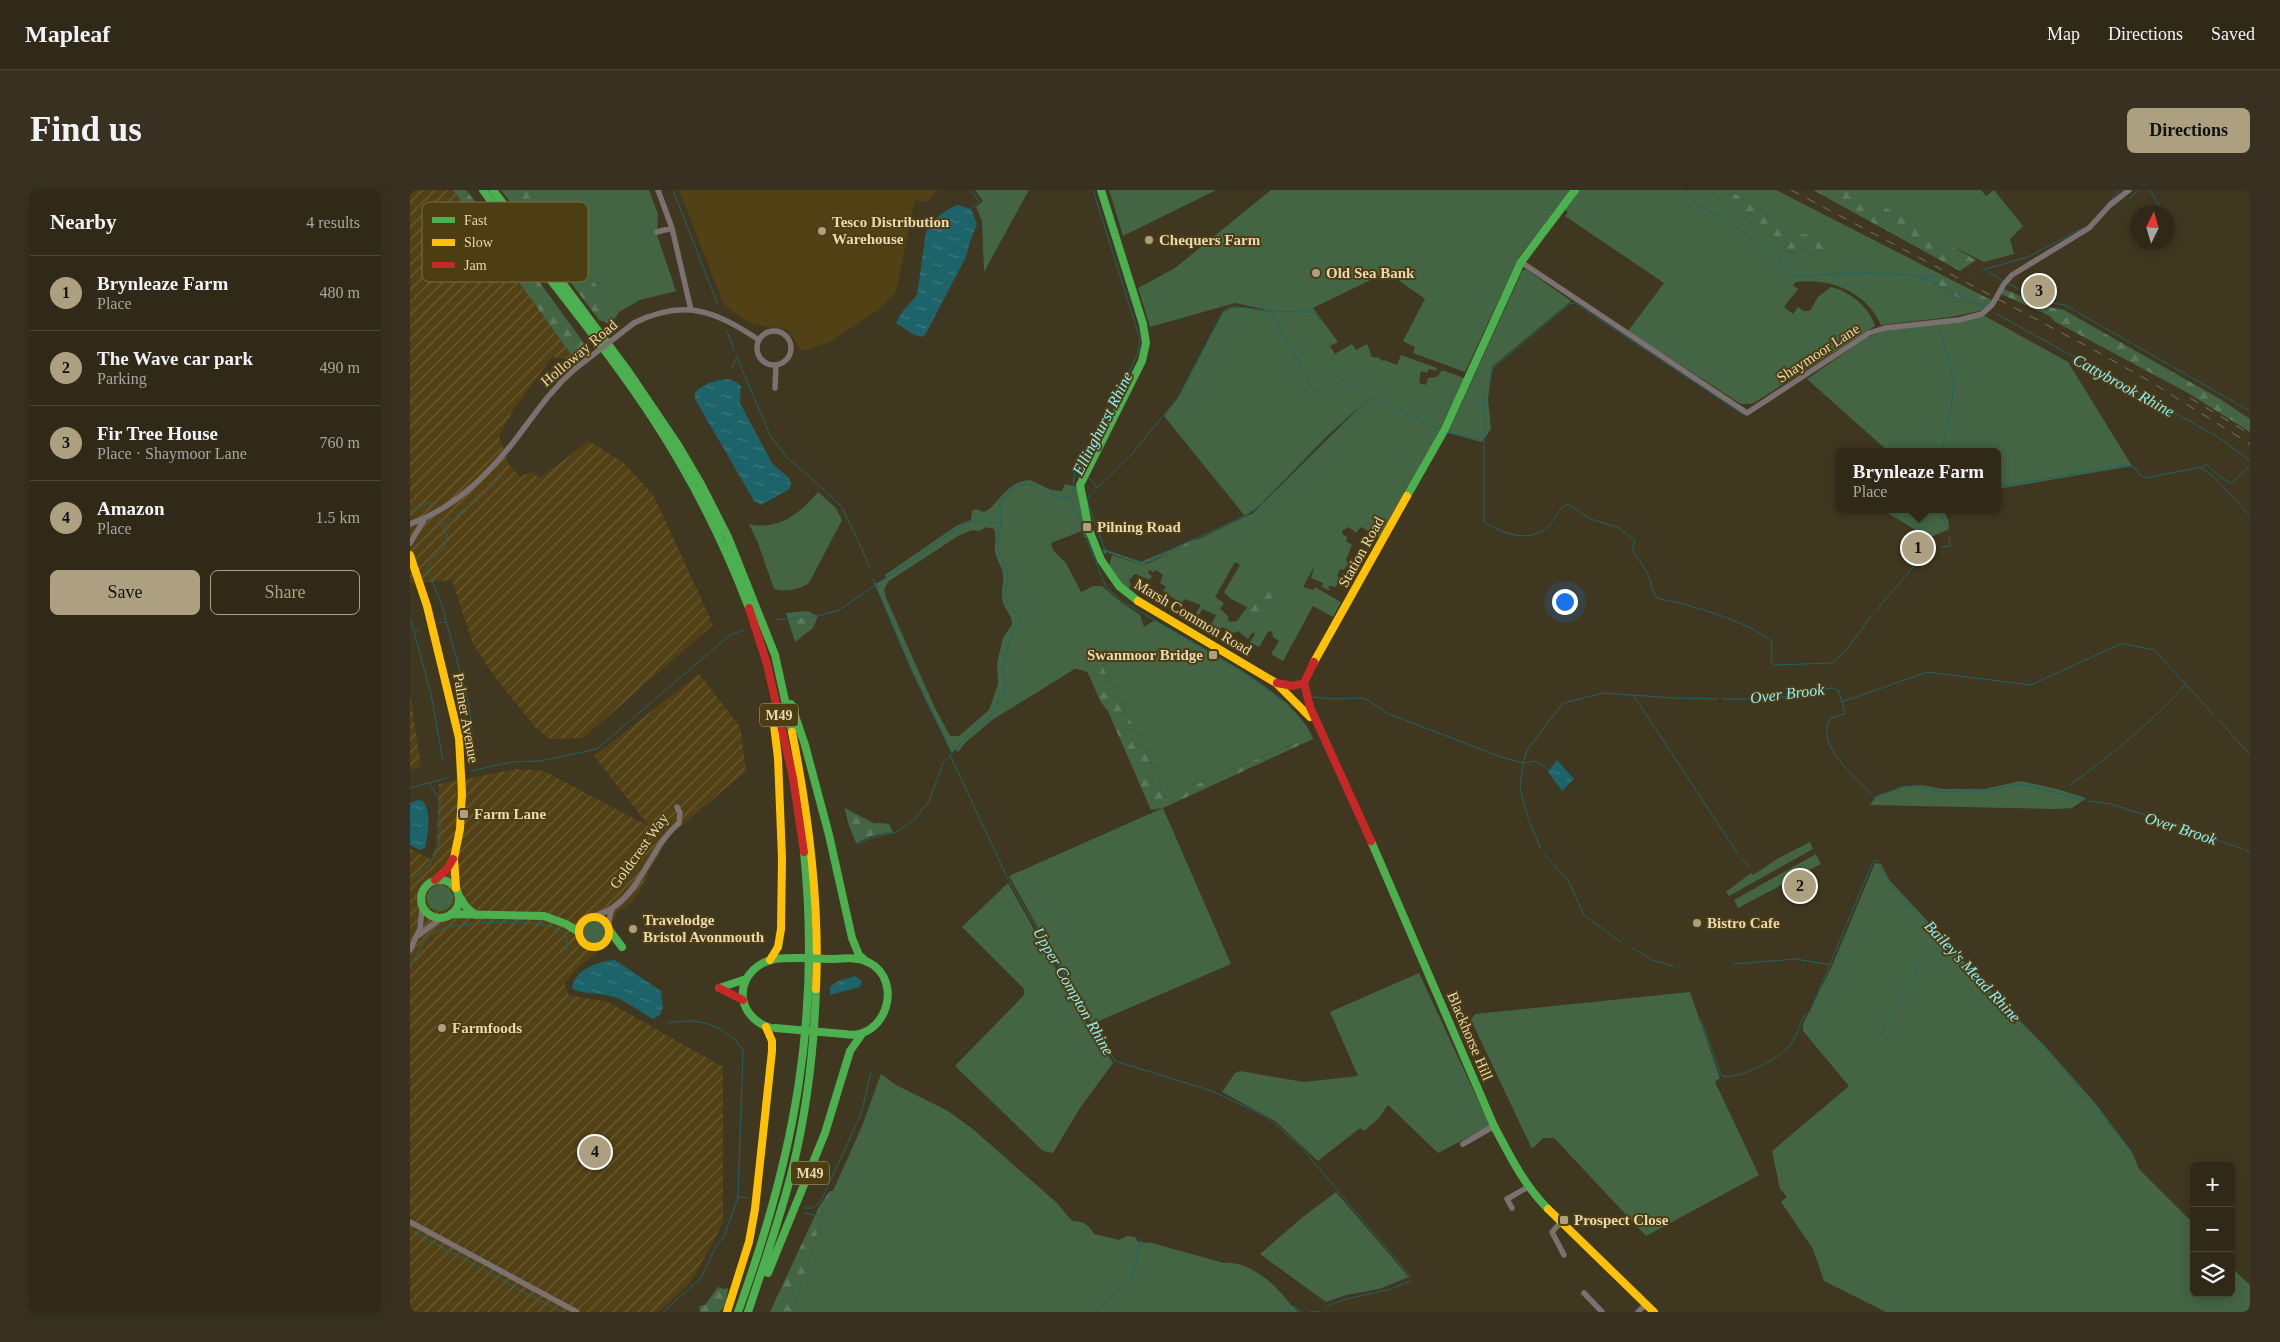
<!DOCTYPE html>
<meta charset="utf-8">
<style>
:root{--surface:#302918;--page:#383121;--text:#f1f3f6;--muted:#a8a6a2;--line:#4b4537;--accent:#ada080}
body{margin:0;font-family:"Times New Roman",serif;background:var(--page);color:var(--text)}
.controls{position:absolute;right:15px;bottom:15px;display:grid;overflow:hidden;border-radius:8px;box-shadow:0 2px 12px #0003}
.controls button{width:45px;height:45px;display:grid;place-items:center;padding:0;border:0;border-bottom:1px solid var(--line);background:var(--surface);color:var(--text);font:25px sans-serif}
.compass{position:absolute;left:1720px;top:15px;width:45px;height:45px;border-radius:50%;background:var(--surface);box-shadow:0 2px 12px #0003;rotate:5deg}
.you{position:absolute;left:1154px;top:411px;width:18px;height:18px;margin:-12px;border:4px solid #fff;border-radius:50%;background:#1a73e8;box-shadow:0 0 0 8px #1a73e833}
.badge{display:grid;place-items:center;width:32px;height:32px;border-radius:50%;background:var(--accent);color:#111;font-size:16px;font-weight:700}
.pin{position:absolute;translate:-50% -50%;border:2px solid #fff;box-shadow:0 1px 5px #0006}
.popup{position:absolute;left:1426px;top:258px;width:165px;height:65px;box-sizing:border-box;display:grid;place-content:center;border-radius:8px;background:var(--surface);filter:drop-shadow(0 1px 4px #0005);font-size:16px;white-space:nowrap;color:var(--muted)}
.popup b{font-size:19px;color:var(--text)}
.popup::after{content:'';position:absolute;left:50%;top:100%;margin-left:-10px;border:10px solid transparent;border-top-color:var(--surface)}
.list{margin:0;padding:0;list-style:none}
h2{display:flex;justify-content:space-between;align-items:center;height:65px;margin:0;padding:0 20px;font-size:21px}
h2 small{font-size:16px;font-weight:400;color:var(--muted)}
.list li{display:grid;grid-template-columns:32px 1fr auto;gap:15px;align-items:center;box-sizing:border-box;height:75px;padding:0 20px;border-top:1px solid var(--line)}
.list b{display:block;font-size:19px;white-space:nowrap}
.list p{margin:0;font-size:16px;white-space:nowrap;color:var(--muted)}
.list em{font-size:16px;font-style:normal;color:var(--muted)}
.actions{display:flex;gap:10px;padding:15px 20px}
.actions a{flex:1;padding:11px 0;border:1px solid var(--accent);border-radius:8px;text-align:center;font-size:18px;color:var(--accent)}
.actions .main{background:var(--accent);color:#111}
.icon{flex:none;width:28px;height:28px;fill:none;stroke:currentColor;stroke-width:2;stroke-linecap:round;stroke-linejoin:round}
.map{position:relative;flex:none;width:1840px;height:1122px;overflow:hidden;border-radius:8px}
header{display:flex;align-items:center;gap:30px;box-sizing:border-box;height:70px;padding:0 25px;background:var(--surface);border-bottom:1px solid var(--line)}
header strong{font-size:24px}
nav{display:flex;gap:28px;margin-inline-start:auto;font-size:18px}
.intro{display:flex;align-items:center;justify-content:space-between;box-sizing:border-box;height:120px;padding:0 30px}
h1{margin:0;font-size:35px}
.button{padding:12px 22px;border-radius:8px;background:var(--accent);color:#111;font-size:18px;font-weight:700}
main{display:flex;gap:30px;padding:0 30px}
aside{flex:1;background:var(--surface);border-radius:8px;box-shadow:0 2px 12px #0003}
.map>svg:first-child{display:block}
</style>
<header>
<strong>Mapleaf</strong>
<nav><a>Map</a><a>Directions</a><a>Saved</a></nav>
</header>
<div class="intro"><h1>Find us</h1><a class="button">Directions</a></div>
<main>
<aside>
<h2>Nearby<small>4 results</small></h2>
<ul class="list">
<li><span class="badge">1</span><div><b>Brynleaze Farm</b><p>Place</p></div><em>480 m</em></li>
<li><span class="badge">2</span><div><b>The Wave car park</b><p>Parking</p></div><em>490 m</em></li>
<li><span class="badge">3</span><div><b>Fir Tree House</b><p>Place · Shaymoor Lane</p></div><em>760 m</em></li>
<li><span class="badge">4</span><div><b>Amazon</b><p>Place</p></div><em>1.5 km</em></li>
</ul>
<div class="actions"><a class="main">Save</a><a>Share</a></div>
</aside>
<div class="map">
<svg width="1840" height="1122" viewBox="0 0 1840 1122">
<defs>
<pattern id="industrial-furrows" width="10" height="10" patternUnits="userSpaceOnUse" patternTransform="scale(1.25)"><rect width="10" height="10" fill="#524115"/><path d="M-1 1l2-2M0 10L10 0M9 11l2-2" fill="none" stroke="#6b5c35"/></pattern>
<pattern id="forest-firs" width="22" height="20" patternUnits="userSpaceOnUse" patternTransform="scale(1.25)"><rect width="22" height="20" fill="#436543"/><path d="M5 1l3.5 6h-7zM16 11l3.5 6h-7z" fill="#5e7a5c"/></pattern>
<pattern id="water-ripples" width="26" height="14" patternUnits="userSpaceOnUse" patternTransform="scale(1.25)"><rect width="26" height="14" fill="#1d636a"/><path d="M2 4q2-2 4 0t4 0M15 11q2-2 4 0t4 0" fill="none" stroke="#3e797d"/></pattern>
</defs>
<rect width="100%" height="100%" fill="#403720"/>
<path fill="#524115" d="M269 0H527L518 12 505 10 486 102 468 120 420 152 391 161 378 140 341 134 314 115Z"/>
<path fill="url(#industrial-furrows)" d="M0 0H43L165 170 142 167 103 220 89 246 98 273 110 287 121 282 130 288 179 251 215 274 244 306 303 435 173 548 140 549 125 537 84 486 63 454 42 390 0 394Z
M289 484 330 537 336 581 257 648 224 711 208 722 188 761 166 779 154 794 159 805 198 812 313 877V1033L281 1092 249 1122H0V659L21 669 26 657 29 594 106 579 134 581 240 637 184 566Z
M0 504 11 576 0 580Z"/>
<path fill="#436543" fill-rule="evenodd" d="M120 0H239L248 24 247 45 266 101 230 110 209 122 203 119Z
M565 0H619L574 82 572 31 566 17 573 11Z
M699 0H806L713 46Z
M861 0H1160L1109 67 1055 182 1003 163 1005 157 993 151 1015 109 977 82 903 118 928 152 920 156 925 164 942 154 946 160 957 154 962 167 970 168 971 171 974 170 987 175 991 165 1027 178 1026 181 1019 179 1017 183 1011 181 1009 193 1016 195 1018 188 1027 187 1032 180 1054 188 1029 241 969 347 951 337 946 343 939 337 933 340 932 344 937 347 936 351 942 355 936 370 938 373 934 380 930 379 927 386 930 388 926 397 918 396 920 401 912 397 913 393 901 388 905 375 893 397 903 400 905 397 931 412 923 427 903 416 873 471 861 464 869 451 863 447 862 441 858 442 849 457 840 452 845 444 843 442 838 449 828 441 824 443 812 437 809 442 800 437 806 425 792 419 789 425 786 423 791 415 775 409 769 417 765 409 753 401 756 397 750 393 753 385 746 380 744 382 739 380 738 383 742 386 740 390 725 384 719 390 721 394 718 400 707 388 699 376 702 365 732 375 739 373 843 323 957 210 917 246 849 316 835 326 754 226 768 208 813 122C829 112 844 121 861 121L825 113 740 137 728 98 765 78ZM825 372 830 375 814 402 821 409 837 417 827 431 819 432 818 426 810 419 814 413 805 407ZM855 392 859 395 845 436 835 428Z
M1169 0H1299L1314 14 1362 45 1383 64 1424 47 1394 44 1344 17 1320 0H1366L1532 85 1525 96 1574 120 1541 127 1471 135C1456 101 1420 88 1386 92L1383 95 1388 99 1374 117 1383 124 1388 117 1394 121H1400L1408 107 1421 97C1441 102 1459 117 1465 136L1342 214H1331L1218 141 1254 93 1155 26 1158 22 1155 20Z
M1445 0H1571L1576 6 1584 0 1613 36 1600 49 1604 64 1574 72 1523 47Z
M1116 79 1161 111 1082 177 1078 209 1081 239 1072 252 1038 243 1109 88 1112 81Z
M1575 126 1658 172 1722 276 1587 299V262H1479L1397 189 1456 148 1475 140 1545 133Z
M620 290 641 300 652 301 655 294 667 297 680 346 675 348 672 341 641 353 643 360 656 373 671 402 683 396H692L711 412 730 425 734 437 745 430C788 456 883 502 902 546L755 607 740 569 693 477 697 459 582 530 555 553 548 562 545 559 542 563 503 483 465 394 476 388 475 385 546 336 561 330 562 321 566 319 574 322 578 320C592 308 599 291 620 290ZM576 337 584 339C587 346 584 354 585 362 587 370 592 377 593 385 594 394 590 403 593 413 596 421 602 425 602 434L593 448 587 473 588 494 579 520 549 546H540L525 518 476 408 474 399 479 391 548 346 562 340 569 341Z
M408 302 425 317 432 330 399 393C389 400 375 402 364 399L348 353 339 334C369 341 390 323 408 302Z
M1474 319H1533L1538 330 1539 339 1519 348 1476 322Z
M1611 591 1647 599 1676 608 1662 618 1647 619 1460 615 1466 606 1496 596 1511 595 1533 599H1574Z
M753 618 821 774 682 834 599 686Z
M1400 652 1403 659 1319 706 1316 702 1341 683 1343 685 1367 669Z
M1406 664 1411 674 1328 718 1324 710Z
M1465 673 1471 674 1480 691 1526 740 1524 745H1530L1586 807 1634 855 1685 913 1722 962 1729 979 1784 1034V1103H1821V1077L1840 1095V1119L1838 1122H1476L1414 1091 1403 1059 1371 1012 1377 1007 1370 999 1362 961 1439 896 1393 841V834L1422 776Z
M598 693 673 827 703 873 670 918 643 963 633 961 545 876 614 805V799L552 737Z
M17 708a13 13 0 1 1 26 0a13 13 0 1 1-26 0Z
M173 742a11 11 0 1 1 22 0a11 11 0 1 1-22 0Z
M1009 783 1080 936 1028 963 978 915 969 928 954 941 950 938 908 971 865 931 812 902 825 883 830 881 894 892 948 886 920 822Z
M1280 802 1310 888 1305 892 1349 985 1236 1046 1144 948H1133L1122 959 1061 830 1065 824Z
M471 884 486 895 538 921 564 940 647 1013 662 1031C673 1031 678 1034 684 1044L709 1050 717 1046 725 1047 728 1052 742 1053 814 1073C833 1070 858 1088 870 1102 877 1109 881 1116 889 1122H383L420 1001H423L452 936Z
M926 1002 999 1087 969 1099 936 1105 916 1112 850 1064 894 1026Z"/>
<path fill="url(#forest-firs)" d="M43 0H56L128 90 179 160 165 170Z
M91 0H120L203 119 209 122 201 134 189 130Z
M1299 0H1320L1344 17 1394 44 1424 47 1435 61 1402 67 1383 64 1362 45 1314 14Z
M1403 0H1445L1566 70 1550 81Z
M1532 85 1583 111 1574 120 1525 96Z
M1594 99 1634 116 1654 120 1810 209 1840 229V242L1778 203 1644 131 1640 126 1591 104Z
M785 349 789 350 732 375 697 362 694 364 693 359 731 372Z
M855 392 866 399 846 437 835 428Z
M397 421 408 426 403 438 385 452 376 423Z
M698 459 693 477 740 569 755 607 902 546 903 549 753 618 741 620 698 521C688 512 684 493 677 482L665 478Z
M435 618 463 633 479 634 483 642 462 646 446 653 438 633Z
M420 1001 383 1122H360L409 1017Z
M308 1097 314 1099 318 1098 316 1116 309 1122H290L289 1116 295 1115Z"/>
<path fill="url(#water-ripples)" d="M548 15 561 19 567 34 559 55 556 67 515 145 511 147 504 145 486 133 492 122 507 105 516 42C522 30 535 19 548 15Z
M318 189 328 193 331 197 330 213 362 273 380 289 381 295 378 300 351 315 344 311 285 209V203C292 194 306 190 318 189Z
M1147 570 1164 589 1152 601 1138 582Z
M9 610 13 611C22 624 18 643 15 658L10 660 0 655V613Z
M205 770 251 801 253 817 250 825 243 829C231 822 218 812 204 807 191 803 177 804 164 800L162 797C166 779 189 771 205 770Z
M445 786 452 791 450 797 420 805V797L428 791Z"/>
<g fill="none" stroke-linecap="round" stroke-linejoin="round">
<path stroke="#1d636a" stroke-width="1" d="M263 0 308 115
M683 0 730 149 728 163 719 182 665 281 661 309 696 397 712 411 831 481 882 517
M1277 0 1286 15 1308 25 1335 43 1369 70 1380 83 1387 87 1445 82 1504 85 1510 87 1527 86
M1740 0 1750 17
M1719 9 1728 0
M1699 12 1710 0
M561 19 569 12 561 0
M1574 79 1593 91
M1572 80 1618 67 1673 38
M1563 85 1565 83
M1512 88 1575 117
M1599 94 1631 111 1655 115 1840 221
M861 121 904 202
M1585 123 1808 247 1840 271
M910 130 904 122H900L857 121 828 117H820L813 122 768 208 721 265 679 306 677 311 695 360 731 372 737 371 835 326 849 316 917 246 959 208 968 211
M317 141 324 160
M1530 141 1545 194 1532 262
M327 168 360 245 377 268 400 287 432 317 460 377
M321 179 327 166
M924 185 953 203
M1079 196 1082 179 1159 114 1165 113 1333 224
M973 212 1030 240
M1036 242 1074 251V332C1095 345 1124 355 1142 332 1148 325 1149 318 1157 314L1181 329 1209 338 1225 351 1222 359 1238 384 1245 406 1250 409C1279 414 1340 432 1362 452L1361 472 1365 475 1422 473 1438 458 1462 425
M1073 250C1080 231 1072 222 1075 204
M1793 277 1796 274 1809 286 1821 293 1840 276
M679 287 687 298
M1587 297 1717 275 1724 277 1730 285 1736 288 1791 277 1805 288 1840 326
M1530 319 1537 339
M0 322 19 312 22 315
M45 326 68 310 92 286
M28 328C33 337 42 350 33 359 29 364 23 365 20 370L18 380 32 416 59 514 65 568
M578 332 589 333
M33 335 40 329
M1531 357 1540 356 1539 347
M463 389 503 483 542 563
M1466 421C1482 400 1502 382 1515 359L1524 357
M365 430 408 426 429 420 547 339 561 331 572 332
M1 431 21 504 33 570
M29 433 35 432
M5 441 9 440
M1483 494 1517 482 1621 495 1710 454H1715L1744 460 1804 525
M1224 506 1328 664
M902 507 925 509 954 508 979 524 1091 567 1113 573 1126 571 1139 580
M1313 509H1359L1378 506 1389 502 1423 498 1429 501 1435 524 1421 528C1404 556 1444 584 1461 604
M1431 512 1481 495
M1808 529 1840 565
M540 565 598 689 677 827 705 871 802 901 857 927 891 957 1001 1087
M60 581 102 572 130 571 187 559 320 445 334 440
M1660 595C1703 564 1741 533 1776 494
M0 598 37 588
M1463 606 1465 608 1491 597 1505 596 1533 602 1577 600 1611 594 1675 610
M1679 611 1701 614 1774 638 1833 659
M448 654 461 648 487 642 504 630 519 611 533 573 555 549 578 530 592 506 596 495 593 480 595 467 602 442 609 434 610 429 597 413 595 407 598 384 588 360 587 352 591 338 590 313 602 299 617 293 647 307 660 309
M1131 659 1118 628 1110 598 1113 573 1117 560 1153 513 1193 503 1263 508 1307 509
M1836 660 1840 663
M1134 664 1158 690 1174 725 1212 753
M1331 667 1340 678
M1470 676 1480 693
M0 691 19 675 28 659 30 644V610L19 593
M1481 695 1645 868
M1221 757 1242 770 1263 776
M1324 774 1386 769 1421 775
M0 777C6 766 13 749 24 742 42 731 137 727 153 742 158 747 158 754 156 760
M1268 778H1270
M1400 822 1462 674 1465 670 1468 671
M1291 830 1310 882 1312 886C1327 891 1366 869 1377 859 1386 849 1389 836 1395 824
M258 833C281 828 307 832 323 849
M1470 846 1517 762
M1648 872 1721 961
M329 1007 339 1008
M394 1018H402L410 1013 451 924 461 883
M394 1023 411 1026
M0 1040 151 1122
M916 1117 932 1110 981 1099 1000 1091
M253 1122 291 1088 306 1056 314 1047 328 1007 333 860 323 847
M685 1122 722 1088 731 1049
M877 1122 883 1116 892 1122
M899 1122 909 1121"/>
<path stroke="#7b7171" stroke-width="5.5" d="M248 0 262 38 281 120
M247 42 262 38
M1111 72 1337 223 1459 143 1475 138 1549 130 1572 124 1582 115 1594 94 1602 85 1679 38 1700 15 1719 0
M224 133C275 108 305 121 349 150
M347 158a17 17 0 1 1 34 0a17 17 0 1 1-34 0Z
M365 198 366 175
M0 334C42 319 74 289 102 254 124 226 138 202 166 178
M0 353 14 330
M184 726C190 724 197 722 202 718 233 698 241 656 269 633L270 623 267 617
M198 734 202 718
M9 745 31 728
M0 760 10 739 12 718
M1053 954 1084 936
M1102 1018 1097 1009 1118 997
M0 1032 167 1122
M1151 1032 1142 1042 1154 1065
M1174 1103 1192 1122
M1228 1122 1236 1114"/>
<path stroke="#4caf50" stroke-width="8" d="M73 0C129 79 194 153 247 235 283 291 315 355 339 418
M83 0 218 181 268 255 291 294 318 347 365 465 382 542
M691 0 733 134 736 153 732 171 670 295 679 340 691 370 709 396 728 411
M997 306 1035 239 1111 72 1165 0
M381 514 395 555 419 645 442 748 449 765 457 772
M961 651 1084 936C1100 966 1114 995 1138 1019
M11 709a19 19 0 1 1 38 0a19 19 0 1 1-38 0Z
M49 706 56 717 66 725
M41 724 134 726 156 734 169 742
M200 741 212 757
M419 769C431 769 446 766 458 772 495 790 476 852 434 844
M309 798 336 789
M361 838C328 828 322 790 353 773 364 767 379 768 392 768
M358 1083 415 943 440 861 452 844
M328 1122C384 967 411 828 394 662
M338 1122C354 1074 371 1026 383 977 397 919 404 859 406 799"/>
<path stroke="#ffc107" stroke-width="8" d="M0 365 17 416 49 548 52 603 50 639 44 668 46 698
M728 411 866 493 900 527
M904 472 997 306
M382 542C399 627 410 713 406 799
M169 742a15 15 0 1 1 30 0a15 15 0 1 1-30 0Z
M360 770 368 757 371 739 372 668 368 568 362 519
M1138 1019 1244 1122
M317 1122 339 1052 345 1019 362 861V851L356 837"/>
<path stroke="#c62828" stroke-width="8" d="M339 418 357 474 383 588 394 662
M904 472 894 493 900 517 961 651
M867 493 883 496 894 493
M25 690 37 679 43 669
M309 798 333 810"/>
<path stroke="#797267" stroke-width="1" stroke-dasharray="9 9" stroke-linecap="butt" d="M1381 0 1673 154 1741 192 1840 254
M1780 208 1840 244"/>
<path stroke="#7b7171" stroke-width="5.5" d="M166 178 224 133"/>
<path stroke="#4caf50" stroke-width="8" d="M392 768 419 769
M365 838 434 844"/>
</g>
<g fill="#ada080" stroke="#4d3d13" stroke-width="2">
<circle cx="412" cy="41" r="5"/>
<circle cx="739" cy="50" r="5"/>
<circle cx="906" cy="83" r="5"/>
<rect x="672" y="332" width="10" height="10" rx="2.5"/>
<rect x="798" y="460" width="10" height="10" rx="2.5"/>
<rect x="49" y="619" width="10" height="10" rx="2.5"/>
<circle cx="1287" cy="733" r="5"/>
<circle cx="223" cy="739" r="5"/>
<circle cx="32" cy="838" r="5"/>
<rect x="1149" y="1025" width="10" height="10" rx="2.5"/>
</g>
<g text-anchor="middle" stroke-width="4" stroke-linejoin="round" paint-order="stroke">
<g fill="#4d3d13" stroke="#baaa83" stroke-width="1">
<rect x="350" y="513.5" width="38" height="23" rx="4"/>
<rect x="381" y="971.5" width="38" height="23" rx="4"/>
</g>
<g font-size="14" font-weight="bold" fill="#e8d9b3">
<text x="369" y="530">M49</text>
<text x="400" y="988">M49</text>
</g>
<g font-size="15" font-weight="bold" fill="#e8d9b3" stroke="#4d3d13" text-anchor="start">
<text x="422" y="37">Tesco Distribution<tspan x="422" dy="17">Warehouse</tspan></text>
<text x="749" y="55">Chequers Farm</text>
<text x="916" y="88">Old Sea Bank</text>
<text x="687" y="342">Pilning Road</text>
<text x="793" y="470" text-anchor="end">Swanmoor Bridge</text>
<text x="64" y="629">Farm Lane</text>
<text x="233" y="735">Travelodge<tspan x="233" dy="17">Bristol Avonmouth</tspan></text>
<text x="1297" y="738">Bistro Cafe</text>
<text x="42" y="843">Farmfoods</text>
<text x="1164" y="1035">Prospect Close</text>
</g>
<g font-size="15" fill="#e8d9b3" stroke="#4d3d13">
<text transform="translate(169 163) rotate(-40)" y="5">Holloway Road</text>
<text transform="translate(1408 163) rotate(-33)" y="5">Shaymoor Lane</text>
<text transform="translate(951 362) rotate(-61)" y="5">Station Road</text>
<text transform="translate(783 427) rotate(31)" y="5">Marsh Common Road</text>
<text transform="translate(56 528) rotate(80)" y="5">Palmer Avenue</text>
<text transform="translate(229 661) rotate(-54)" y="5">Goldcrest Way</text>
<text transform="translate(1060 846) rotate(67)" y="5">Blackhorse Hill</text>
</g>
<g font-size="16" font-style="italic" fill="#8af0ff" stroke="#4d3d13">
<text transform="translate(1714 195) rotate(29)" y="6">Cattybrook Rhine</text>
<text transform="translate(692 233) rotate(-63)" y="6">Ellinghurst Rhine</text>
<text transform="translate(1377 503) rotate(-7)" y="6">Over Brook</text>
<text transform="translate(1771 638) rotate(18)" y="6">Over Brook</text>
<text transform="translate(1563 781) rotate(47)" y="6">Bailey's Mead Rhine</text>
<text transform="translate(664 801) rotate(60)" y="6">Upper Compton Rhine</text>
</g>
</g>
<rect x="12" y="12" width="166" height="80" rx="8" fill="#4d3d13" stroke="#7c6c43" stroke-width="1"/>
<rect x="22" y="27" width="23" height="6" fill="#4caf50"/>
<rect x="22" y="49" width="23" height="7" fill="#ffc107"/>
<rect x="22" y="72" width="23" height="6" fill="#c62828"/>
<g font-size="14" fill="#e8d9b3">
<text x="54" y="35">Fast</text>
<text x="54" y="57">Slow</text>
<text x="54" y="80">Jam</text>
</g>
</svg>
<div class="controls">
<button>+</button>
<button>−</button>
<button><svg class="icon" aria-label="layers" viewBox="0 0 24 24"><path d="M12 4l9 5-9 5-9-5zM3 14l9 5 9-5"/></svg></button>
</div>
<svg class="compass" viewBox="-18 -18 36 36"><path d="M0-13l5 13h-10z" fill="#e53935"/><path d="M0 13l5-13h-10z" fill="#a8a6a2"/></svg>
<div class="you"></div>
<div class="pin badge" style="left:1508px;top:358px">1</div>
<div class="popup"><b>Brynleaze Farm</b>Place</div>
<div class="pin badge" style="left:1390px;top:696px">2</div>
<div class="pin badge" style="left:1629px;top:101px">3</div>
<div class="pin badge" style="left:185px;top:962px">4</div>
</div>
</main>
